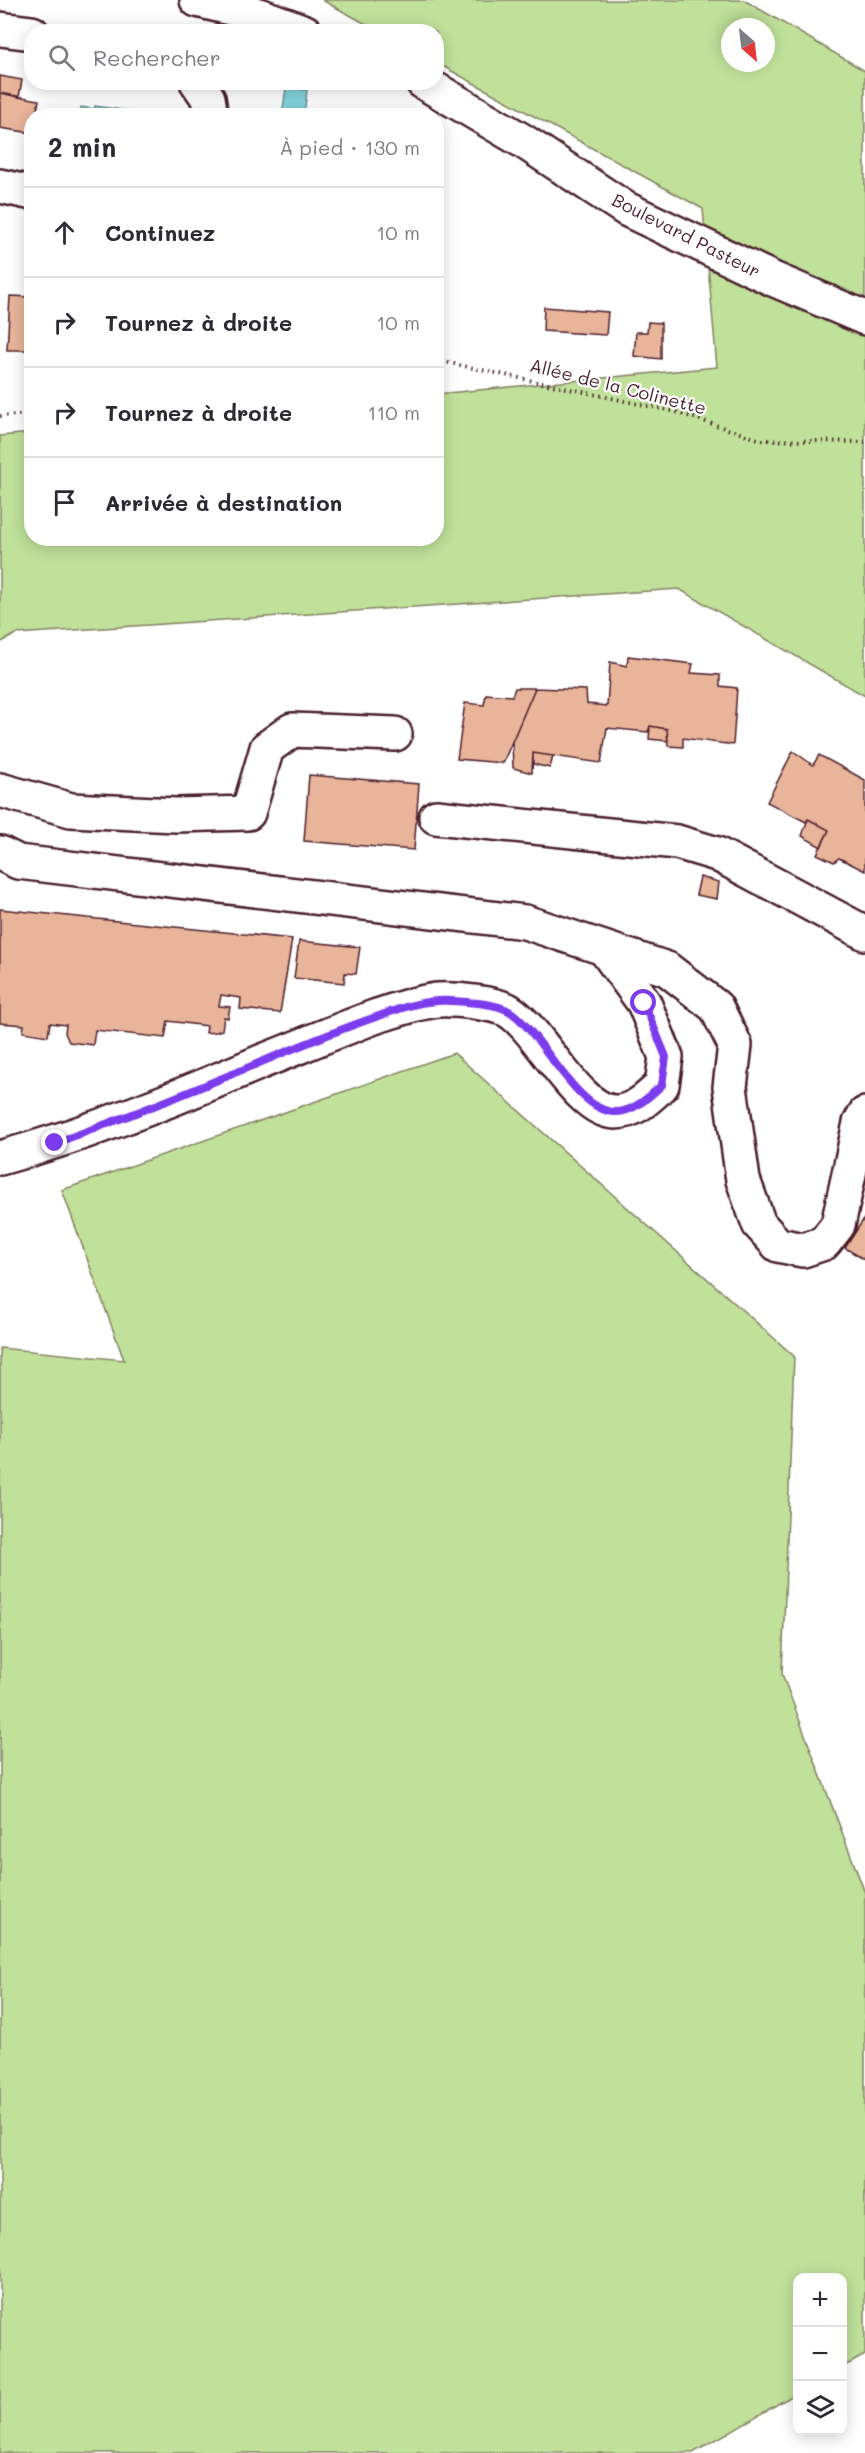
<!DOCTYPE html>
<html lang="fr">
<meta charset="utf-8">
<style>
:root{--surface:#fff;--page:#f2f2f3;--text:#2b2b33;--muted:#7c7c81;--line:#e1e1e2}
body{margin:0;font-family:Mali,sans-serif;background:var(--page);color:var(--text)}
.controls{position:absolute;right:18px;bottom:18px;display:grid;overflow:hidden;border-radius:12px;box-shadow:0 3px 15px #0003}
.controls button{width:54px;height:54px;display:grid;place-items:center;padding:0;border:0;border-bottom:2px solid var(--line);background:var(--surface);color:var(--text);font:30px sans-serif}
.compass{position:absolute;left:721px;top:18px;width:54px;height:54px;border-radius:50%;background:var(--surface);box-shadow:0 3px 15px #0003;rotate:152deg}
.stop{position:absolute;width:18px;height:18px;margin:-14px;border:4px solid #7c3aed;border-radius:50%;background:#fff}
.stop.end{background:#7c3aed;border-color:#fff;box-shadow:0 2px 6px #0008}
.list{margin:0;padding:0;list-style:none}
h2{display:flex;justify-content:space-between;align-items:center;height:78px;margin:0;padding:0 24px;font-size:26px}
h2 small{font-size:20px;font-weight:400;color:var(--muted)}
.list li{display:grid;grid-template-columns:39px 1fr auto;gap:18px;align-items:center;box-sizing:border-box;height:90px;padding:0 24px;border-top:2px solid var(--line)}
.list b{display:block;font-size:22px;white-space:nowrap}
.list em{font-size:20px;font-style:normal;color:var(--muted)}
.icon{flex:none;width:33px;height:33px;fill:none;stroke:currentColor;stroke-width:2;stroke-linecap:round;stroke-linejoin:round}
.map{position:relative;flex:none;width:865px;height:2453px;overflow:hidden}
.search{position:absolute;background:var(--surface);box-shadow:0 3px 15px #0003;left:24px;top:24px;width:420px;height:66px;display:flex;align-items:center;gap:15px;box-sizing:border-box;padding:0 21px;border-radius:24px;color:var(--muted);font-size:22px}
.panel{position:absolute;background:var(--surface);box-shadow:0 3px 15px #0003;left:24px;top:108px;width:420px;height:438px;border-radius:24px}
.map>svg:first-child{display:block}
</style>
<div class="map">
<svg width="865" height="2453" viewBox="0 0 865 2453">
<rect width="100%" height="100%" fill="#fff"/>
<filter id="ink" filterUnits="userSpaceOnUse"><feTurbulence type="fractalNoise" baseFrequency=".0167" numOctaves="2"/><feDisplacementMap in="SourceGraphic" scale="12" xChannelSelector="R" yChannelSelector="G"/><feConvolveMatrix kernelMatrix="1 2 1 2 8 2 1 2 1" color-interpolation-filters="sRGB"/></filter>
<g filter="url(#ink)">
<path fill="#bfe19a" stroke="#848062" stroke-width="1.5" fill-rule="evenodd" d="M322 0H744L865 71V696L679 589 16 634 0 643V436L31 433 32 538H436L437 394 717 367 703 209 437 63 436 32 379 31ZM730 27H766V63H730Z
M454 1053 794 1356 782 1674 865 1893V2355L843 2367 842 2278H798L797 2393 693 2453H0V1348L124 1360 62 1190Z"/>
<path fill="#84d4dd" stroke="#6d8c96" stroke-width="1.5" d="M286 88 307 90 304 115H282Z
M95 106 143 113 142 115H80L81 107 94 109Z"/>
<path fill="#e8b49a" stroke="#4a1f2b" stroke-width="1.5" d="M0 76 22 80 19 97 0 93Z
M0 93 39 100 36 116H32V133L0 128Z
M10 296 32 297V350H7Z
M544 307 608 312 606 335 543 331Z
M648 322 661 323V359L634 356 636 332H647Z
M628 656 693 664 691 673 720 675V686L737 688 733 745 683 738V747L668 746 667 729 650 726 648 732 607 728 601 763 533 753 532 773 513 768 512 742 535 688 586 690 587 704 607 706 610 662 627 666Z
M515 688H535L503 763 457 759 465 703 484 705 486 694 512 696Z
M650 726 667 729 668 741 649 739Z
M793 751 813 765 819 755 865 780V871L839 858 834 862 817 854 829 830 808 819 806 822 767 802Z
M533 753 553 756 550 768 533 764Z
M309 775 419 784 414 850 304 841Z
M808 819 829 830 821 847 802 836Z
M700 877 719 882 717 899 696 895Z
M0 909 292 939 280 1013 240 1009 241 998 221 995 219 1006 230 1007 228 1018 224 1017 222 1030 216 1032 206 1033 207 1026 168 1021 165 1038 95 1030 93 1045 69 1042 65 1033 66 1025 50 1023 48 1036 23 1032 24 1025 0 1023Z
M299 941 360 947 356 974 345 973 344 983 294 978Z
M865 1217V1260L845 1248Z"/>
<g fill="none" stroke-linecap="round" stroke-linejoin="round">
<defs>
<path id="minor" d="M0 29 32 33
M197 82 208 98 211 116
M0 186 32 193
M0 790 71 810 176 815 248 813 267 748 292 730 395 734
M436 817 677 842 717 854 865 933
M0 853 18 862 525 922 667 969 716 1007 735 1045 730 1087 743 1180 759 1224 778 1245 803 1250 824 1243 838 1225 860 1123 865 1114
M0 1158C91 1133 177 1098 263 1061 301 1046 339 1030 377 1016 397 1010 417 1002 438 1000 455 999 496 1003 509 1011 541 1031 578 1113 616 1112 635 1112 650 1096 662 1085L666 1057 644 1003 604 948"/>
<path id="major" d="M197 0 259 15 305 32
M423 82 523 141 626 209 773 279 865 318"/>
</defs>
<use href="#minor" stroke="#4a1f2b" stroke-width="38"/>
<use href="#major" stroke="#4a1f2b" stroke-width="38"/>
<path stroke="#4a1f2b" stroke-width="4" stroke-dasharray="1.5 4.5" stroke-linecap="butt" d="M436 360 676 412 761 440 865 442
M0 416 32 414"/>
<use href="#minor" stroke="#fff" stroke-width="33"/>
<use href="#major" stroke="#fff" stroke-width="33"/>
</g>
</g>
<g fill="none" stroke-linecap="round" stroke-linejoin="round" filter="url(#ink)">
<path stroke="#7c3aed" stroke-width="8" d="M55 1143C110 1123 166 1102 220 1079 272 1058 323 1035 376 1017 401 1008 425 999 451 1001 467 1002 495 1003 509 1011 541 1030 576 1113 616 1112 634 1112 650 1096 662 1085L666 1057 644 1003"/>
</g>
<g text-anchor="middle" stroke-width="4.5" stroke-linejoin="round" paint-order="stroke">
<g font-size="18" fill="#4a1f2b" stroke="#fff">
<text transform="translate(686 236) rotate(27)" y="6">Boulevard Pasteur</text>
<text transform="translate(618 387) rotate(14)" y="6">Allée de la Colinette</text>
</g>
</g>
</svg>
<div class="controls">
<button>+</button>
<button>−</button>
<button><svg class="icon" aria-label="layers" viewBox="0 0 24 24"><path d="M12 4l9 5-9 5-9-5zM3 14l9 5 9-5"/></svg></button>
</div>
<svg class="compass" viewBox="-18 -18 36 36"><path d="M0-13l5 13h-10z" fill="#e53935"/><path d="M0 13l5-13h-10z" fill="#7c7c81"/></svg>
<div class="stop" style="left:644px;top:1003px"></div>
<div class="stop end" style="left:55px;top:1143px"></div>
<div class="search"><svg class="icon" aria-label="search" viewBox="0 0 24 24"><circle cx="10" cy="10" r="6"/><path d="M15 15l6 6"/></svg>Rechercher</div>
<section class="panel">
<h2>2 min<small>À pied · 130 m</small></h2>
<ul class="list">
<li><svg class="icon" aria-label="ahead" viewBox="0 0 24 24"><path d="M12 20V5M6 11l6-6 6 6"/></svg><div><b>Continuez</b></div><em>10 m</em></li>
<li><svg class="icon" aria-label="right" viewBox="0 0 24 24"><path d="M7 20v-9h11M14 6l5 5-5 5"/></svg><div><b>Tournez à droite</b></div><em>10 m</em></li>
<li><svg class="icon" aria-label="right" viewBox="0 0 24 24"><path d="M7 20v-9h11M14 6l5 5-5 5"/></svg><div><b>Tournez à droite</b></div><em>110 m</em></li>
<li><svg class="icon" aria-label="arrive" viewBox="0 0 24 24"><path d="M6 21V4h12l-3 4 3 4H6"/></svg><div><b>Arrivée à destination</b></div></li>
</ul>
</section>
</div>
